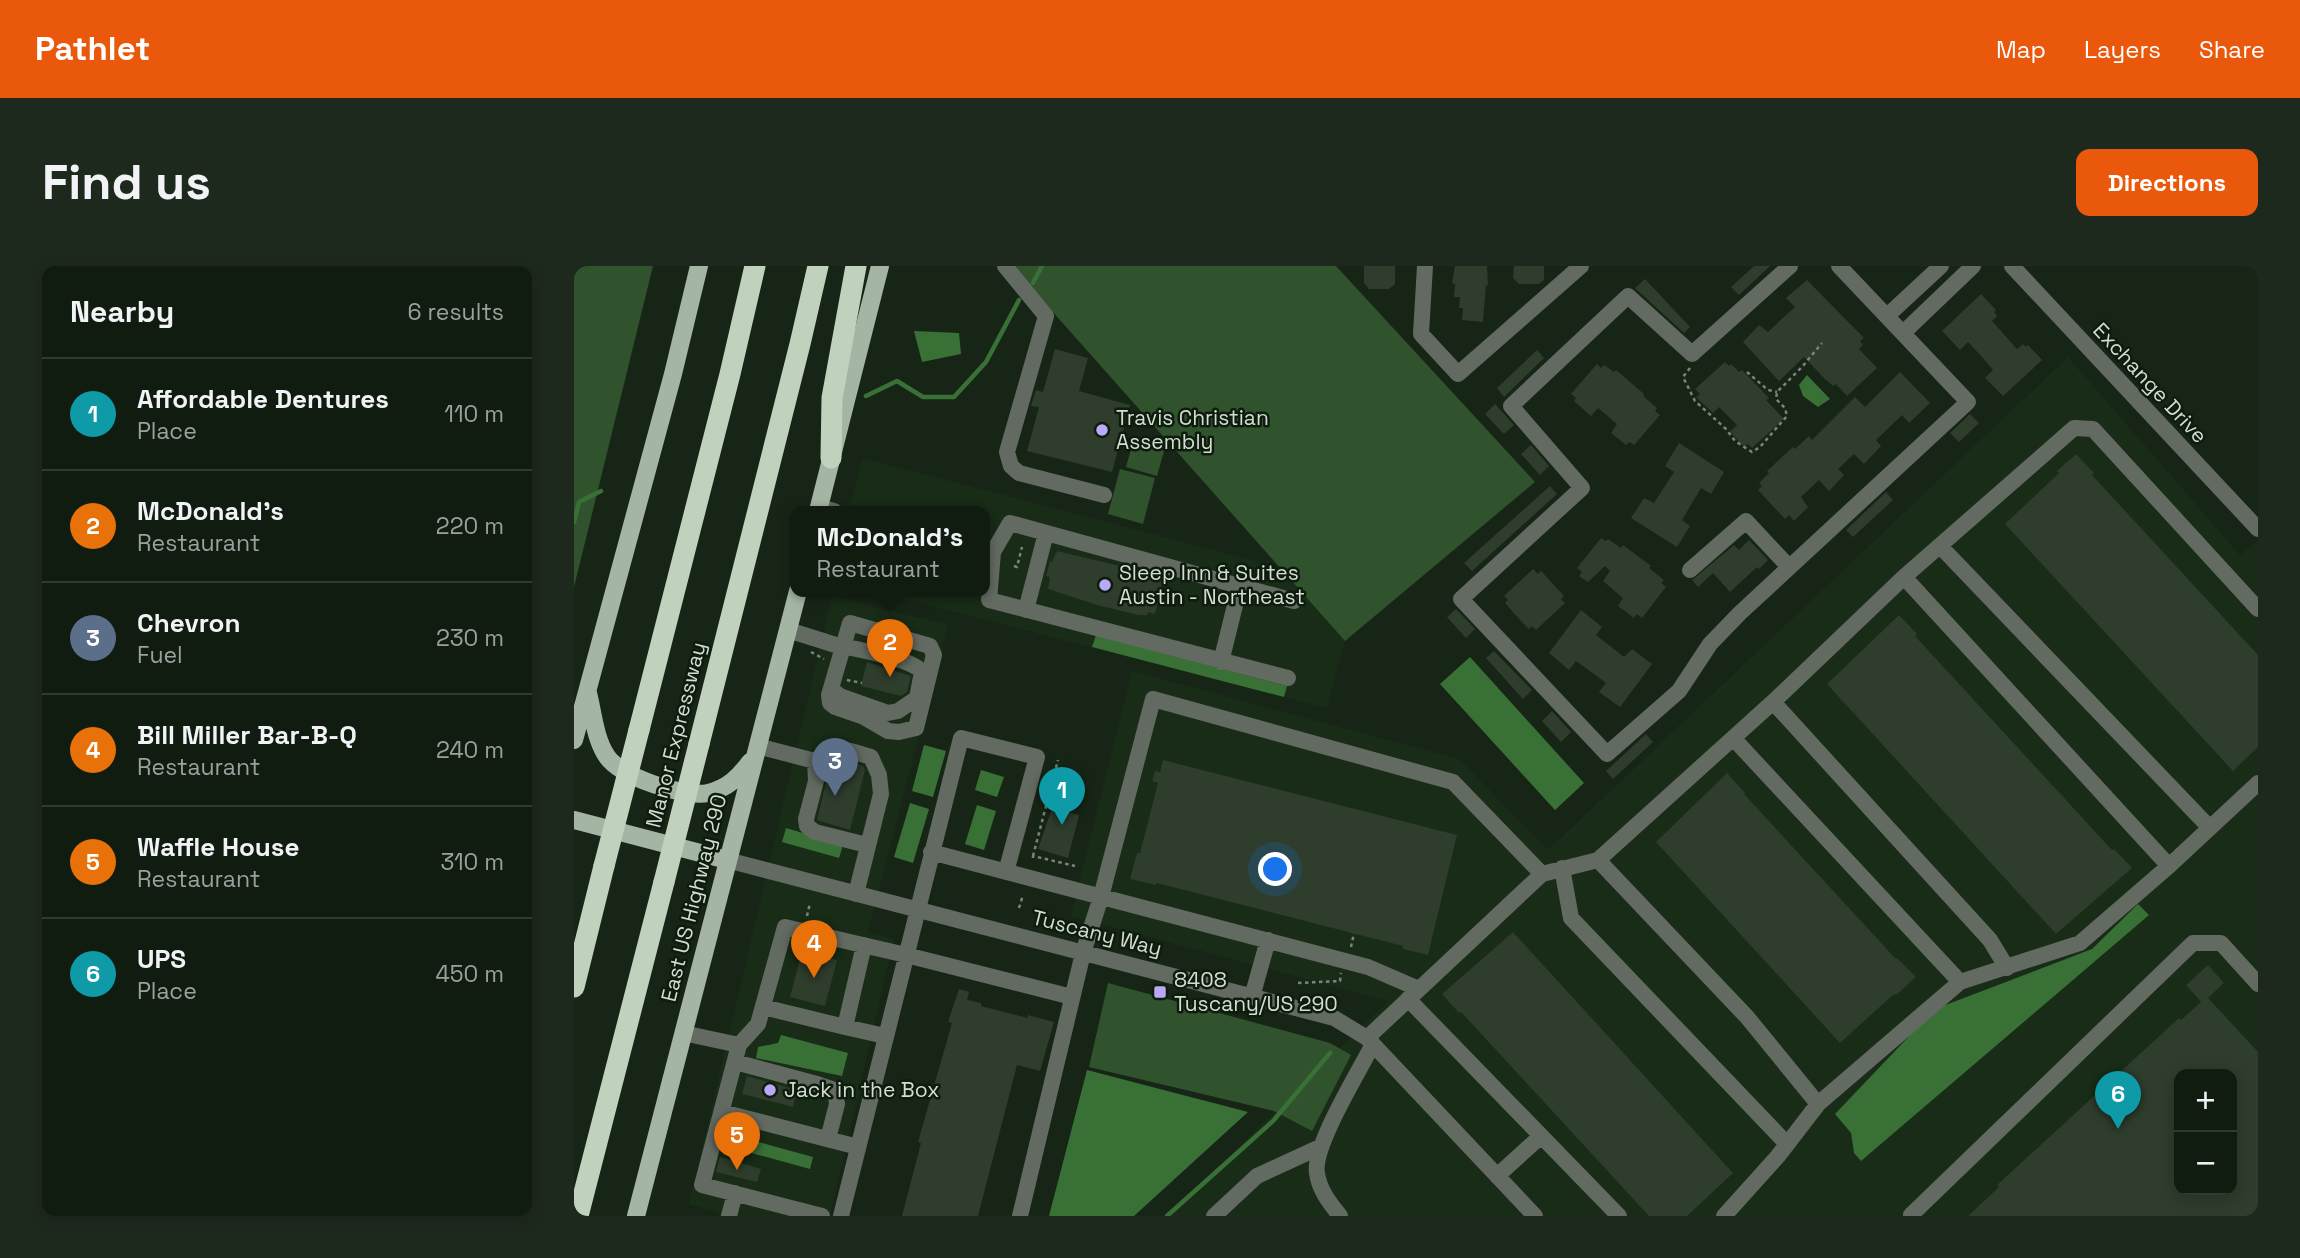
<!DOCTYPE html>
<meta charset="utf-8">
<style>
:root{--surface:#111c10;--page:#1e291e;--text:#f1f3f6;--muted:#9ca19f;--line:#303a30;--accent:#ea580c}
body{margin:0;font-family:"Space Grotesk",sans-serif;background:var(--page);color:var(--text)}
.controls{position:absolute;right:21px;bottom:21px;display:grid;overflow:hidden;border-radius:14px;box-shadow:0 4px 18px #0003}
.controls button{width:63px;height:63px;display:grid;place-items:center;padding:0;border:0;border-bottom:2px solid var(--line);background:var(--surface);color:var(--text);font:35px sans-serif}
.you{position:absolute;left:702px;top:604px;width:24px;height:24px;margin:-18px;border:5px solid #fff;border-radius:50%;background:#1a73e8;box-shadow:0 0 0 10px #1a73e833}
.badge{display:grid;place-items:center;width:46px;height:46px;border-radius:50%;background:var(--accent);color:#fff;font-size:23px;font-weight:700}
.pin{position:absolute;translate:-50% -58px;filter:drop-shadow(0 2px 4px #0008)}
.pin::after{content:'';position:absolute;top:37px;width:24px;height:21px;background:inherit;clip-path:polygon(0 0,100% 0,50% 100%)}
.popup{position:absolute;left:216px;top:240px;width:200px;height:91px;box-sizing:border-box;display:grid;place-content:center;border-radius:14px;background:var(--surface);filter:drop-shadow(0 2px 5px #0005);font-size:23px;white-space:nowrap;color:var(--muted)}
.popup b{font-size:26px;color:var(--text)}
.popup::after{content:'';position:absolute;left:50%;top:100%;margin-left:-14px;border:14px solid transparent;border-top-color:var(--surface)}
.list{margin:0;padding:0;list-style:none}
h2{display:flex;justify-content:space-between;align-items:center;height:91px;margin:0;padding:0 28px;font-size:30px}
h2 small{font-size:23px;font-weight:400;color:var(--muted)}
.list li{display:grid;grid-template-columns:46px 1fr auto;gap:21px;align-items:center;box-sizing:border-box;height:112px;padding:0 28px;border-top:2px solid var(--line)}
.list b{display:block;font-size:26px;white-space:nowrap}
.list p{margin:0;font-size:23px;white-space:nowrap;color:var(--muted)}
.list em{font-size:23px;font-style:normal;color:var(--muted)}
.map{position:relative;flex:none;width:1684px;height:950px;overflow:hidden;border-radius:14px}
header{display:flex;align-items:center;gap:42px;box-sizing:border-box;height:98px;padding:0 35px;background:var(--accent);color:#fff}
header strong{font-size:33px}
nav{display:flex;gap:38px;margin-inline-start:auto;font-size:24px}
.intro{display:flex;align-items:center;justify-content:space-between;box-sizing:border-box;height:168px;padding:0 42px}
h1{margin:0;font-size:49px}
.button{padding:18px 32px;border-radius:14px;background:var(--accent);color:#fff;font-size:24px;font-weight:700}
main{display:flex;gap:42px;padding:0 42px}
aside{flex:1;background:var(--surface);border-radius:14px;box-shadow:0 4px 18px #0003}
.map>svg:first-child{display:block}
</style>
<header>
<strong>Pathlet</strong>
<nav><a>Map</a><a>Layers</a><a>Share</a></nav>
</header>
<div class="intro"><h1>Find us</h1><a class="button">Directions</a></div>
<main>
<aside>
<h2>Nearby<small>6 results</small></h2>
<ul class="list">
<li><span class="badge" style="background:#0f9aa8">1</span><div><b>Affordable Dentures</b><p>Place</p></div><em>110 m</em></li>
<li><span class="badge" style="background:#e8710a">2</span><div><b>McDonald's</b><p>Restaurant</p></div><em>220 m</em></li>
<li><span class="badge" style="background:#5c6f8a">3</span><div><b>Chevron</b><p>Fuel</p></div><em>230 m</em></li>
<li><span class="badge" style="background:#e8710a">4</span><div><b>Bill Miller Bar-B-Q</b><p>Restaurant</p></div><em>240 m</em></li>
<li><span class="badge" style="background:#e8710a">5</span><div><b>Waffle House</b><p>Restaurant</p></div><em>310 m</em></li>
<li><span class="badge" style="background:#0f9aa8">6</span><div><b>UPS</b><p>Place</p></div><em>450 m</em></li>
</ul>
</aside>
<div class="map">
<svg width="1684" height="950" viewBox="0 0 1684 950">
<rect width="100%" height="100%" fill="#172516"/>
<path fill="#182c17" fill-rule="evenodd" d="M1494 91 1666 289 1684 274V950H594L814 735 497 650 558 405 885 493 974 584ZM1605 808H1658V924H1605Z
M288 192 705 301 771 375 753 442 299 325H410V245H275Z
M258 330 374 359 294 666 320 673 256 950H145V947L115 938Z"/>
<path fill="#30532e" d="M0 0H79L0 321Z
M438 0H762L961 216 771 375Z
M559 176 590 185 583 210 552 201Z
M546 203 581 212 569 258 534 248Z
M534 717 756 777 777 789 738 865 700 845 515 801Z"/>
<path fill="#397036" d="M340 65 385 67 387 88 348 96Z
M1233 109 1256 133 1244 141 1229 130 1225 119Z
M522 369 713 420 710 431 518 381Z
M896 391 1010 517 981 544 866 418Z
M350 479 372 485 359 531 338 525Z
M407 504 430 511 423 531 401 524Z
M336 537 355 543 339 597 320 591Z
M403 539 422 545 410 584 391 578Z
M212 562 269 579 265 592 208 576Z
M1564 638 1575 649 1287 895 1280 887 1277 867 1261 848 1361 743 1518 683Z
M207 769 274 787 268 810 182 792 184 781 204 777Z
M513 804 674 846 560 950H475Z
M155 868 239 891 236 903 152 880Z"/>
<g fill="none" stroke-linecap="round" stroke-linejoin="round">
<path stroke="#397036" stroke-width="4.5" d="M459 17 468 0
M292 130 323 115 349 131H380L412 96 445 34
M0 256 5 236 27 225
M593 950 699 855 756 787"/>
</g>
<path fill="#2e3d2c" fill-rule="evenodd" d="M790 0H821V18L815 23H795L790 17Z
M881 0H913L914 20 912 19 909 56 888 54 889 42H885L886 31H880L881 18 878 17Z
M940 0H970V14L965 18H945L939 12Z
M1180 0H1196L1165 29 1157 21Z
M1071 13 1116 61 1110 67 1061 22Z
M1233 14 1290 72 1286 75 1289 79 1285 83 1303 102 1273 130 1262 118 1259 120 1251 113 1230 91 1205 115 1169 76 1185 59 1194 66 1212 49 1221 41 1212 32Z
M1407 28 1422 44 1420 46 1423 50 1418 55 1427 65 1443 83 1449 78 1452 81 1454 79 1468 94 1429 130 1411 112 1419 104 1410 93 1394 76 1386 84 1368 65Z
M481 83 514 92 505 125 556 139 538 206 453 185 465 141 457 140 462 124 469 126Z
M963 84 970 92 930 131 923 122Z
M1151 96 1155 100 1157 98 1165 106 1168 104 1195 132 1192 134 1210 153 1178 182 1174 178 1170 181 1156 166 1163 159 1145 141 1139 147 1122 131 1126 128 1121 123Z
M1023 98 1027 102 1030 99 1040 106 1042 104 1070 128 1069 130 1083 142 1081 145 1086 149 1060 179 1055 176 1052 179 1037 167 1043 158 1024 142 1017 150 1000 135 1002 132 997 128Z
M1326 106 1356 137 1335 157 1328 149 1302 174 1307 180 1290 198 1280 188 1264 203 1270 209 1255 225 1245 214 1227 231 1234 241 1220 255 1215 249 1211 253 1184 224 1188 220 1185 217 1195 207 1193 205 1219 181 1221 183 1235 170 1238 174 1281 131 1291 141Z
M921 138 940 159 930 168 911 148Z
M1396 148 1405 157 1385 176 1376 167Z
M1105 177 1150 206 1137 228 1127 222 1108 254 1116 260 1103 281 1057 252 1070 232 1080 237 1100 206 1091 200Z
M957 179 975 200 966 209 947 188Z
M1502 188 1520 207 1518 209 1684 389V481L1659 505 1431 258 1485 207 1483 205Z
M976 220 983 228 898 305 890 297Z
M1312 226 1319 234 1279 271 1272 264Z
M1027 272 1032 275 1034 273 1047 282 1049 279 1077 300 1075 302 1090 314 1087 317 1092 321 1068 352 1063 348 1060 352 1044 340 1049 332 1029 315 1036 305 1031 300 1014 316 1005 310 1008 306 1003 302Z
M1175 274 1194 294 1185 303 1183 301 1156 326 1139 307 1124 321 1118 314 1160 279 1165 284Z
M483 285 575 307 589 315 581 348 574 346 573 349H564L523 339 474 323 476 311 472 310 476 295 478 296Z
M959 303 964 308 967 305 990 330 987 333 991 337 962 364 958 360 955 363 946 354 931 337 934 334 930 330Z
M882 343 901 363 892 372 873 351Z
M1007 344 1028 361 1022 369 1050 391 1058 383 1078 398 1046 441 1025 426 1032 417 1013 403 1002 395 995 404 975 387Z
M1325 349 1343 368 1341 370 1538 584 1540 583 1558 602 1482 668 1253 418Z
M920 385 958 424 949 433 912 392Z
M293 396 337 410 333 426 327 430 287 420Z
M978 445 997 466 987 476 968 455Z
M1072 468 1079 476 1039 513 1032 505Z
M267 494 289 500 291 504 276 564 243 554 257 496Z
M589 494 883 569 854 689 829 683V680L583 617 582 619 556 613 563 587H566L584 517 578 515 581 505 586 506Z
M1153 507 1171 527 1170 528 1322 693 1323 692 1342 711 1322 729 1320 728 1266 777 1082 576Z
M478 542 505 549 494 592 464 583Z
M939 666 1159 907 1113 950H1075L887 746 885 747 868 728Z
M228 685 263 694 251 740 216 731Z
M1634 699 1650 717 1634 732 1684 786V950H1394L1425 921 1423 919 1605 752 1607 754 1627 736 1612 719ZM1605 808H1658V924H1605Z
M385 723 395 726 393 734 407 737V740L454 752V749L480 756 466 805 443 799 404 950H328L347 877 344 876 378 757 374 756Z
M173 810 223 824 219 841 168 828Z
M146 891 187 903 183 916 142 906Z"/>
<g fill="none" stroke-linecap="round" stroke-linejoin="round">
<path stroke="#7a8579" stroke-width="2.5" stroke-dasharray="3.5 3.5" stroke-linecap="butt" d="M1116 102 1109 111 1121 135 1152 163 1161 175 1178 186 1186 181 1213 150 1211 142 1202 133 1203 126 1228 101 1248 77
M1173 106 1194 124 1203 126
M440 300 443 301 448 281
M237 386 250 393
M273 414 288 417
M459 590 484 494
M459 592V590L501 600
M445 642 449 629
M233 650 236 637
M777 681 780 667
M724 717 766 715 767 707"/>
<path stroke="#636a62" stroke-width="16" d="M431 0 472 50 433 186 437 200 445 207 530 229
M851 0 847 68 884 108 1007 0
M1216 0 1118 88 1054 30 937 140 1008 222 887 333 1033 488 1105 425 1136 378 1166 347 1394 136 1265 0
M1438 0 1684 263
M1313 50 1367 0
M1329 67 1399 0
M245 241 260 245
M1366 280 1636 562
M1116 304 1172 255 1215 301
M1330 311 1595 600
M452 344 472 267
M276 357 356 380 360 389 342 462 325 466 314 465 290 451 261 441 256 437 255 429Z
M214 364 268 381H273C290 385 338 393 348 406L343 432 324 445 314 447 266 430 257 423
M647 396 666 319
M714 412 415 334 419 286 436 257 720 335
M1199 436 1416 674 1433 702
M1159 472 1386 716
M183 480 241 495C261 476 273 484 297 491L305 509 307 528 282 628
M241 495 242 515 232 553 233 560 241 566 293 579
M357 586 794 701 845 723
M153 594 760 752 793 772 961 950
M1024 594 1173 751 1244 838 1386 716 1506 677 1595 600 1684 517
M988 602 997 652 1213 878
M290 679 271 761 311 770
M678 731 694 674
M834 733 1045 950
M189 741 271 761
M109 767 165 779 128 919 248 950
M793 772 968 608 1024 594 1199 436 1330 311 1500 162 1519 163 1684 343
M165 779 184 758 211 661 332 689 498 731
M161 796 243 818 261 824 263 838 254 873
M148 846 284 881
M923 910 967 870
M155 950 161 927
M267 950 387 472 463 491 432 606
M446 950 509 687 527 631 579 433 879 516 968 608
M640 950 683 910 746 881
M766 950C756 937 745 924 743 907 738 881 786 804 799 778
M1150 950 1204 890 1244 838
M1338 950 1337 949 1619 677H1647L1684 718"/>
<path stroke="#a5b5a4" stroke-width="18" d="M244 245 306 0
M14 427C19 447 21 472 32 489 45 511 111 532 134 527 154 522 165 511 176 496
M0 474 99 108 125 0
M0 554 153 594
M62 950 224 325"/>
<path stroke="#c0d2be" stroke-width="21" d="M257 192 258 132 282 0
M65 464 156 108 181 0
M125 478 226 78 244 0
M0 721 30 600
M4 950 90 616"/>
<path stroke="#c0d2be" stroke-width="21" d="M30 600 65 464
M90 616 125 478"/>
</g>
<g fill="#b9aaf7" stroke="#0e1c0d" stroke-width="2.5">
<circle cx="528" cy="164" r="7"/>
<circle cx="531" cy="319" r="7"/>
<rect x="579" y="719" width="14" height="14" rx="3.5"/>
<circle cx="196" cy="824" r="7"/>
</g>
<g text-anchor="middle" stroke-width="5" stroke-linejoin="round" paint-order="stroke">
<g font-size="21" fill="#d3ddd2" stroke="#0e1c0d">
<text transform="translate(1576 117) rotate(47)" y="7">Exchange Drive</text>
<text transform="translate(102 469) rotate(-76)" y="7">Manor Expressway</text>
<text transform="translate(120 632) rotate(-76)" y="7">East US Highway 290</text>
<text transform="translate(523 667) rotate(14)" y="7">Tuscany Way</text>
</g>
<g font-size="21" fill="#d3ddd2" stroke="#0e1c0d" text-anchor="start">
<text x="542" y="159">Travis Christian<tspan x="542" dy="24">Assembly</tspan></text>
<text x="545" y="314">Sleep Inn &amp; Suites<tspan x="545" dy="24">Austin - Northeast</tspan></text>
<text x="600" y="721">8408<tspan x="600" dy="24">Tuscany/US 290</tspan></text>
<text x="210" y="831">Jack in the Box</text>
</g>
</g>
</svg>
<div class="controls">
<button>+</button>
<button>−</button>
</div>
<div class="you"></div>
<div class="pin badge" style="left:488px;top:559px;background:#0f9aa8">1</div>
<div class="pin badge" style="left:316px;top:411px;background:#e8710a">2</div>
<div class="popup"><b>McDonald's</b>Restaurant</div>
<div class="pin badge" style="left:261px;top:530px;background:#5c6f8a">3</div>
<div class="pin badge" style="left:240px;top:712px;background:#e8710a">4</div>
<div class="pin badge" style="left:163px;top:904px;background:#e8710a">5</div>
<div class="pin badge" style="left:1544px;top:863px;background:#0f9aa8">6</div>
</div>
</main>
